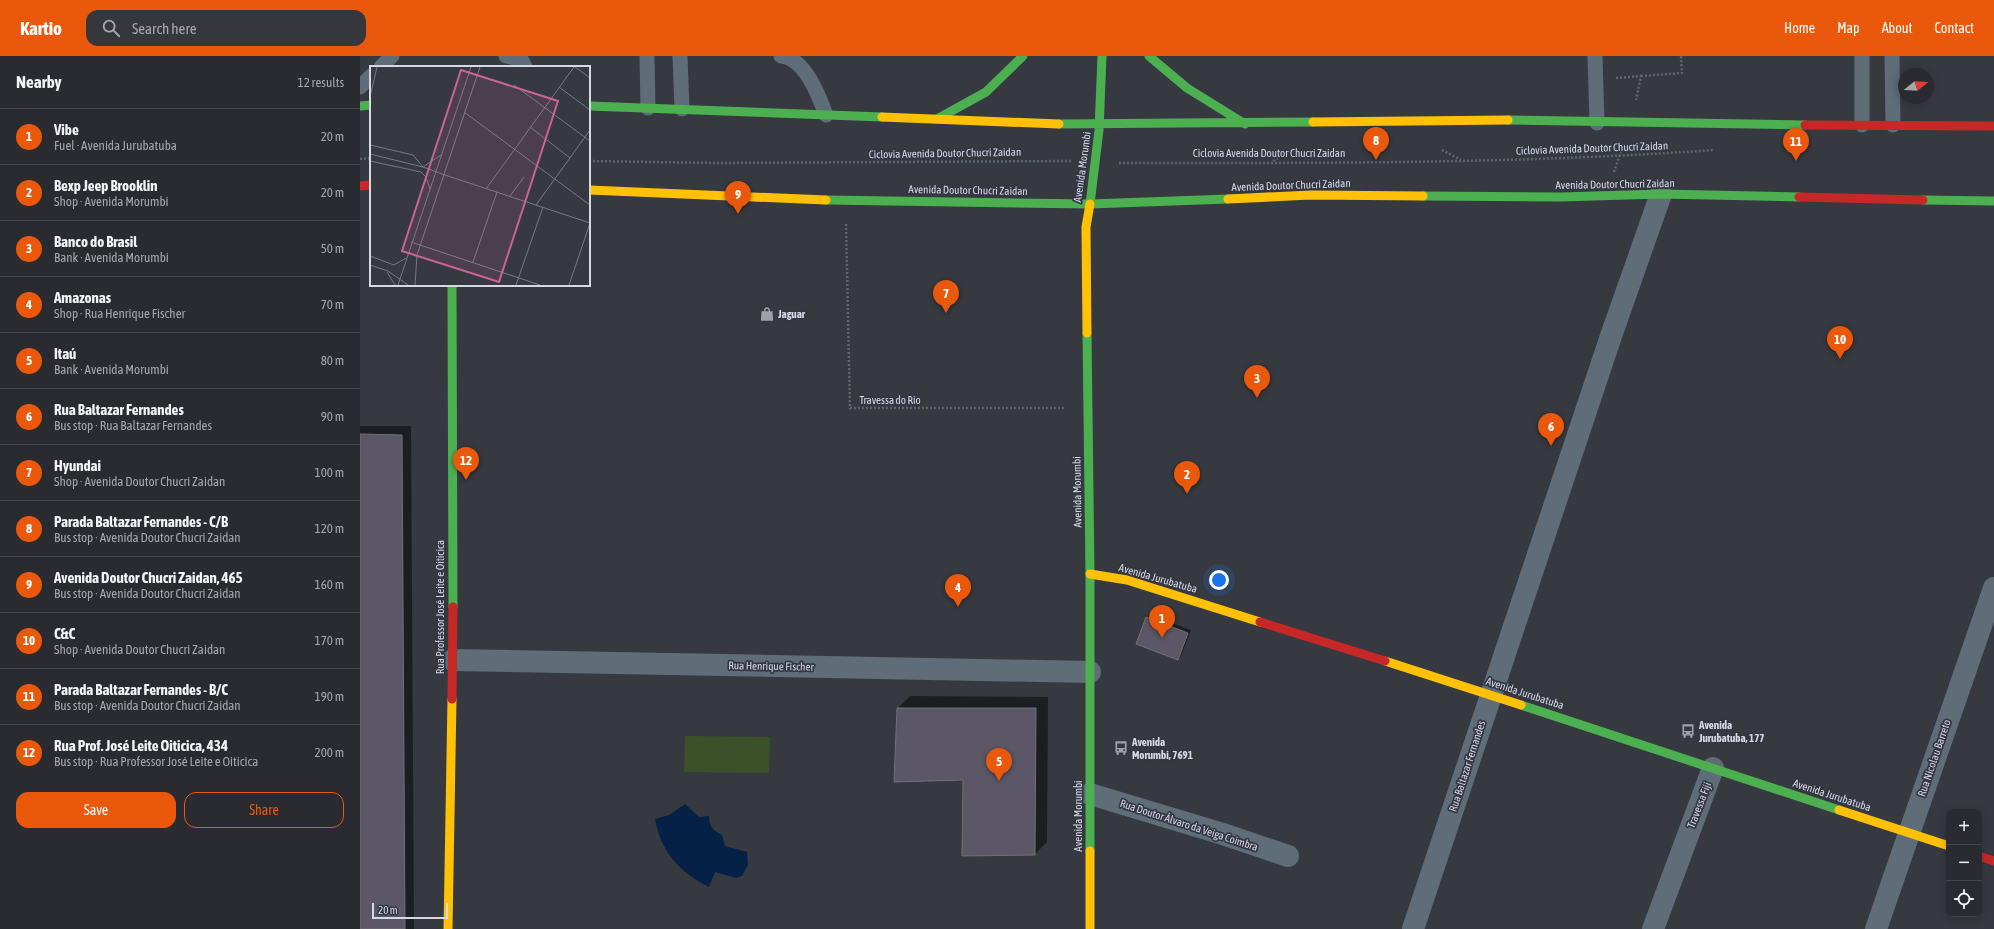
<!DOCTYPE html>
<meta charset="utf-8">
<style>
:root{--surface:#292b30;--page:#35373c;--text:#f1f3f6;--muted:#a5a7ab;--line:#45474c;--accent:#ea580c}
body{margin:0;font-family:"Asap Condensed",sans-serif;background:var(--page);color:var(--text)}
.controls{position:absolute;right:12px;bottom:12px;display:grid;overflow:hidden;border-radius:8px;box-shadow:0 2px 10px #0003}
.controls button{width:36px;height:36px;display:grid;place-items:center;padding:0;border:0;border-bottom:1px solid var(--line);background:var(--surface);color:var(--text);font:20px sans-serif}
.compass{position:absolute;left:1538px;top:12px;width:36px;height:36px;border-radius:50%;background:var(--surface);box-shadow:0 2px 10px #0003;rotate:72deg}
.scale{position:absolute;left:12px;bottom:10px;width:76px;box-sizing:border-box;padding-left:4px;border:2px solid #d7d9e2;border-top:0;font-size:11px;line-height:14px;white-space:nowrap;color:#d7d9e2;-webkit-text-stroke:3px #333744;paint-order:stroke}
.you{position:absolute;left:859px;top:524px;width:14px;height:14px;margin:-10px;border:3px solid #fff;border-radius:50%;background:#1a73e8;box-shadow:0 0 0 6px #1a73e833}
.badge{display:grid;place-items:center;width:26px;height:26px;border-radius:50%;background:var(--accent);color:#fff;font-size:13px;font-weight:700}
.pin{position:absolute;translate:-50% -33px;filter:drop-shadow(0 1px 2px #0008)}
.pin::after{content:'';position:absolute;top:21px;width:14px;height:12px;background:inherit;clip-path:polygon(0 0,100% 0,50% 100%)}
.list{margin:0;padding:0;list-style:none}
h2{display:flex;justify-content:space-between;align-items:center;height:52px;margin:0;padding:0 16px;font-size:17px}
h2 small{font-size:13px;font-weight:400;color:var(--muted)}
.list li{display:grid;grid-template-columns:26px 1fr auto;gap:12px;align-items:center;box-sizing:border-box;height:56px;padding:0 16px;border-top:1px solid var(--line)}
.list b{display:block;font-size:15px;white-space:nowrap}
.list p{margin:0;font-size:13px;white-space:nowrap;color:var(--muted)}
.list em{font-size:13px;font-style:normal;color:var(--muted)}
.actions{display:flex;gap:8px;padding:12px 16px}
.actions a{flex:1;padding:9px 0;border:1px solid var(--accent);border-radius:12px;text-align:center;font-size:14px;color:var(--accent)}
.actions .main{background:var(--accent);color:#fff}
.icon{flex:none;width:22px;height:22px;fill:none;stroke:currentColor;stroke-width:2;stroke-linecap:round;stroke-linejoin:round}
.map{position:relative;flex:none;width:1634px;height:873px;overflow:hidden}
header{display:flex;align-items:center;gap:24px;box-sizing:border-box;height:56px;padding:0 20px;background:var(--accent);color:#fff}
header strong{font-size:19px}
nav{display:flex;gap:22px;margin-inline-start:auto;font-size:14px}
.search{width:280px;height:36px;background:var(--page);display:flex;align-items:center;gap:10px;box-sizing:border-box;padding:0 14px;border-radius:12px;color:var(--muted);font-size:15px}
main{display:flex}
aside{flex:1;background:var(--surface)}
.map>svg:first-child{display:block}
</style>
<header>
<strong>Kartio</strong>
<div class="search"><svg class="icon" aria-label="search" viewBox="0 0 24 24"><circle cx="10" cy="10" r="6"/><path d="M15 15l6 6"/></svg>Search here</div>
<nav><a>Home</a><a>Map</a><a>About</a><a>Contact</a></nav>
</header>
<main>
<aside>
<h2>Nearby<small>12 results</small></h2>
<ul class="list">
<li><span class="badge">1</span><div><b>Vibe</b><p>Fuel · Avenida Jurubatuba</p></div><em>20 m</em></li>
<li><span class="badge">2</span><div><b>Bexp Jeep Brooklin</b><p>Shop · Avenida Morumbi</p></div><em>20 m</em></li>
<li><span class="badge">3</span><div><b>Banco do Brasil</b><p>Bank · Avenida Morumbi</p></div><em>50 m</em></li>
<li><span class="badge">4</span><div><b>Amazonas</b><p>Shop · Rua Henrique Fischer</p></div><em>70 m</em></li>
<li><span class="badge">5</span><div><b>Itaú</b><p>Bank · Avenida Morumbi</p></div><em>80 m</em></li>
<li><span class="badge">6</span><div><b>Rua Baltazar Fernandes</b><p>Bus stop · Rua Baltazar Fernandes</p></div><em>90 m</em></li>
<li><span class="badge">7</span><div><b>Hyundai</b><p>Shop · Avenida Doutor Chucri Zaidan</p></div><em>100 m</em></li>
<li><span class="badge">8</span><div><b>Parada Baltazar Fernandes - C/B</b><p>Bus stop · Avenida Doutor Chucri Zaidan</p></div><em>120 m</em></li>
<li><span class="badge">9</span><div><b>Avenida Doutor Chucri Zaidan, 465</b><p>Bus stop · Avenida Doutor Chucri Zaidan</p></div><em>160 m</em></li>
<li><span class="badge">10</span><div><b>C&amp;C</b><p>Shop · Avenida Doutor Chucri Zaidan</p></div><em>170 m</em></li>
<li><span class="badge">11</span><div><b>Parada Baltazar Fernandes - B/C</b><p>Bus stop · Avenida Doutor Chucri Zaidan</p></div><em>190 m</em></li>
<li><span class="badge">12</span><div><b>Rua Prof. José Leite Oiticica, 434</b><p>Bus stop · Rua Professor José Leite e Oiticica</p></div><em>200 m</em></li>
</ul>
<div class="actions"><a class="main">Save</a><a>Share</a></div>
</aside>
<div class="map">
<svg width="1634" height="873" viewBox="0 0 1634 873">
<rect width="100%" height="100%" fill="#373940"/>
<path fill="#3c512a" d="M325 680 410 681 409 717 324 716Z"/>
<path fill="#052145" d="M325 748 339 761 349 760C349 771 353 774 362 779L365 790 387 796 388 809 382 820 376 822 355 816 349 831C319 816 301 796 295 763L309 759Z"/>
<path fill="#0007" d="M0 370H51L54 873H0Z
M789 559 831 574 821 600 818 603 786 562Z
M550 640 688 641 687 786 675 798 538 652Z"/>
<path fill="#5c5767" stroke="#717076" d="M0 378 42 379 45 873H0Z
M786 561 828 577 818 604 776 588Z
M537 652H676L675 799 602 800 603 724 534 726Z"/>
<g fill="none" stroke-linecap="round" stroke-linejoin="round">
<path stroke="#5e676f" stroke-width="2.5" stroke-dasharray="2 2" stroke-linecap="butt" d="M1281 20 1322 17 1321 0
M1256 22 1281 20 1276 44
M1082 94 1101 104
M0 103 11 102
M229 105 356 107 712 105
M913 105 930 95
M759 107C957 107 1157 108 1354 94
M1254 116 1263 90
M486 168 490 352H705"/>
<path stroke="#5e6d78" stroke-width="15" d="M146 0 161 3 165 11
M287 0 288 52
M320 0 322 53
M421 0C445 2 459 40 466 59
M1235 0 1237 67
M1502 0V69
M1532 0 1533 69
M21 11 32 0
M0 31 11 20"/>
<path stroke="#5e6d78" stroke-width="22" d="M93 604 730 616
M730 738 863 778 928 800
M1053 873 1251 280 1301 138
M1293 873 1353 712
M1516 873 1634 532"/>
<path stroke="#4caf50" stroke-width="9" d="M789 0 827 32 885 68
M0 50 11 49
M229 50 522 61
M577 63 626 36 663 0
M1148 64 1445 69
M699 68 953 66
M1063 140 1201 141 1301 138 1439 141
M466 144 730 148 868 143
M1563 144 1634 145
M730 148 739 74 742 0
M92 229 93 551
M727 277 730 518V795
M1161 649 1479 754"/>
<path stroke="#ffc107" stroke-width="9" d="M522 61 699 68
M953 66 1148 64
M229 134 466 144
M868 143 951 139 1063 140
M727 277 726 171 730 148
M730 518 767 524 900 566
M1025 605 1161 649
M1479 754 1589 790
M730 795V873
M88 873 92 643"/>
<path stroke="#c62828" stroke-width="9" d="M1445 69 1634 70
M0 130 11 129
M1439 141 1563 144
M900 566 1025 605
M92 643 93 551
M1619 800 1634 805"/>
</g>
<defs>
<symbol id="shop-bare" viewBox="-9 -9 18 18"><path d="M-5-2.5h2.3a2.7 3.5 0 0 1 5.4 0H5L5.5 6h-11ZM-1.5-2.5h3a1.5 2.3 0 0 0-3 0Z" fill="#9fa1a9" stroke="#333744" stroke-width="2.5" paint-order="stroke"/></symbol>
<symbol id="bus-bare" viewBox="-9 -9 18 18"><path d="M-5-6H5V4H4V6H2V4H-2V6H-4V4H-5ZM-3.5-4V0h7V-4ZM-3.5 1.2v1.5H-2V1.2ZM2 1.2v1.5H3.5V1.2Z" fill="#9fa1a9" stroke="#333744" stroke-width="2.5" paint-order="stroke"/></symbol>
</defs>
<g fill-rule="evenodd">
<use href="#shop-bare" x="397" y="248" width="20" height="20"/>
<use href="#bus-bare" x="1318" y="665" width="20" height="20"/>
<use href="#bus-bare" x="751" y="682" width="20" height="20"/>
</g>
<g text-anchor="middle" stroke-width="3.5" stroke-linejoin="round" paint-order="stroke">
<g font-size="11" fill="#d7d9e2" stroke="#333744">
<text transform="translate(1232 92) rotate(-2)" y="4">Ciclovia Avenida Doutor Chucri Zaidan</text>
<text transform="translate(585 97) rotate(-1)" y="4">Ciclovia Avenida Doutor Chucri Zaidan</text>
<text x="909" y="101">Ciclovia Avenida Doutor Chucri Zaidan</text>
<text transform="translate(722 111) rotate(-82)" y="4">Avenida Morumbi</text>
<text transform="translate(1255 128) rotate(-1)" y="4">Avenida Doutor Chucri Zaidan</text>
<text transform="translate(931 129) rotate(-2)" y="4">Avenida Doutor Chucri Zaidan</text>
<text transform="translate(608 134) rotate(1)" y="4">Avenida Doutor Chucri Zaidan</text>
<text x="530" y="348">Travessa do Rio</text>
<text transform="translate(717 436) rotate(-91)" y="4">Avenida Morumbi</text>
<text transform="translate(798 522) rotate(16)" y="4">Avenida Jurubatuba</text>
<text transform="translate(80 551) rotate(-90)" y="4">Rua Professor José Leite e Oiticica</text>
<text transform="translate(411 610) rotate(1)" y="4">Rua Henrique Fischer</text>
<text transform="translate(1165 637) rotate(18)" y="4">Avenida Jurubatuba</text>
<text transform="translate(1574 702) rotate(-71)" y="4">Rua Nicolau Barreto</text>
<text transform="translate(1107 710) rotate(-72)" y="4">Rua Baltazar Fernandes</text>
<text transform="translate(1472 739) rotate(18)" y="4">Avenida Jurubatuba</text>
<text transform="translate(1339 749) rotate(-69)" y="4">Travessa Fiji</text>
<text transform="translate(718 760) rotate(-90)" y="4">Avenida Morumbi</text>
<text transform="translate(829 769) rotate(18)" y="4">Rua Doutor Álvaro da Veiga Coimbra</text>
</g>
<g font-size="11" font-weight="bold" fill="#d7d9e2" stroke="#333744" text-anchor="start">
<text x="418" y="262">Jaguar</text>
<text x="1339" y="673">Avenida<tspan x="1339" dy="13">Jurubatuba, 177</tspan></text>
<text x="772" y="690">Avenida<tspan x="772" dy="13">Morumbi, 7691</tspan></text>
</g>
</g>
<g transform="translate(10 10)">
<rect width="220" height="220" fill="#373940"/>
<path fill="none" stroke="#777981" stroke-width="1" d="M205 1 220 12M144 19 220 75M189 21 220 44M0 31 7 1M94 46 220 139M160 61 200 92M0 79 43 89 53 101M0 88 53 101 75 109M0 95 51 106 56 111 60 123M53 101 71 89M75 109 220 157M116 123 204 1M140 130 154 111M166 139 220 64M41 176 170 219M0 190 24 199 36 192M103 196 127 126M0 199 18 205 38 219M17 206 25 219M28 219 101 1M45 219 47 189 110 1M146 219 173 141M199 219 220 157"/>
<path fill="#ca6591" fill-opacity="0.15" stroke="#ca6591" stroke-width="2" d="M91 4 188 35 129 216 32 185Z"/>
<rect width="220" height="220" fill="none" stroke="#d7d9e2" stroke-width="2"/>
</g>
</svg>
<div class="controls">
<button>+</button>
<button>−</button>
<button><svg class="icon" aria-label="locate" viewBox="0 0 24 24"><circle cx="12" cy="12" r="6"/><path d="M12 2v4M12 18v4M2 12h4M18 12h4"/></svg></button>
</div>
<svg class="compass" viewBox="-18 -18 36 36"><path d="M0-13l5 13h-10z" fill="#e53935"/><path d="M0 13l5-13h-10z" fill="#a5a7ab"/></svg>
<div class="scale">20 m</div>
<div class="you"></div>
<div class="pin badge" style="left:802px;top:582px">1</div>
<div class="pin badge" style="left:827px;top:438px">2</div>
<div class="pin badge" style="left:897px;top:342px">3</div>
<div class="pin badge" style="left:598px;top:551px">4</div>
<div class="pin badge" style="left:639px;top:725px">5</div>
<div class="pin badge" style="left:1191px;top:390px">6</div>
<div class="pin badge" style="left:586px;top:257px">7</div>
<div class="pin badge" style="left:1016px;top:104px">8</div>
<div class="pin badge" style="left:378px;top:158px">9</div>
<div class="pin badge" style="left:1480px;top:303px">10</div>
<div class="pin badge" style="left:1436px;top:105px">11</div>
<div class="pin badge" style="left:106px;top:424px">12</div>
</div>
</main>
